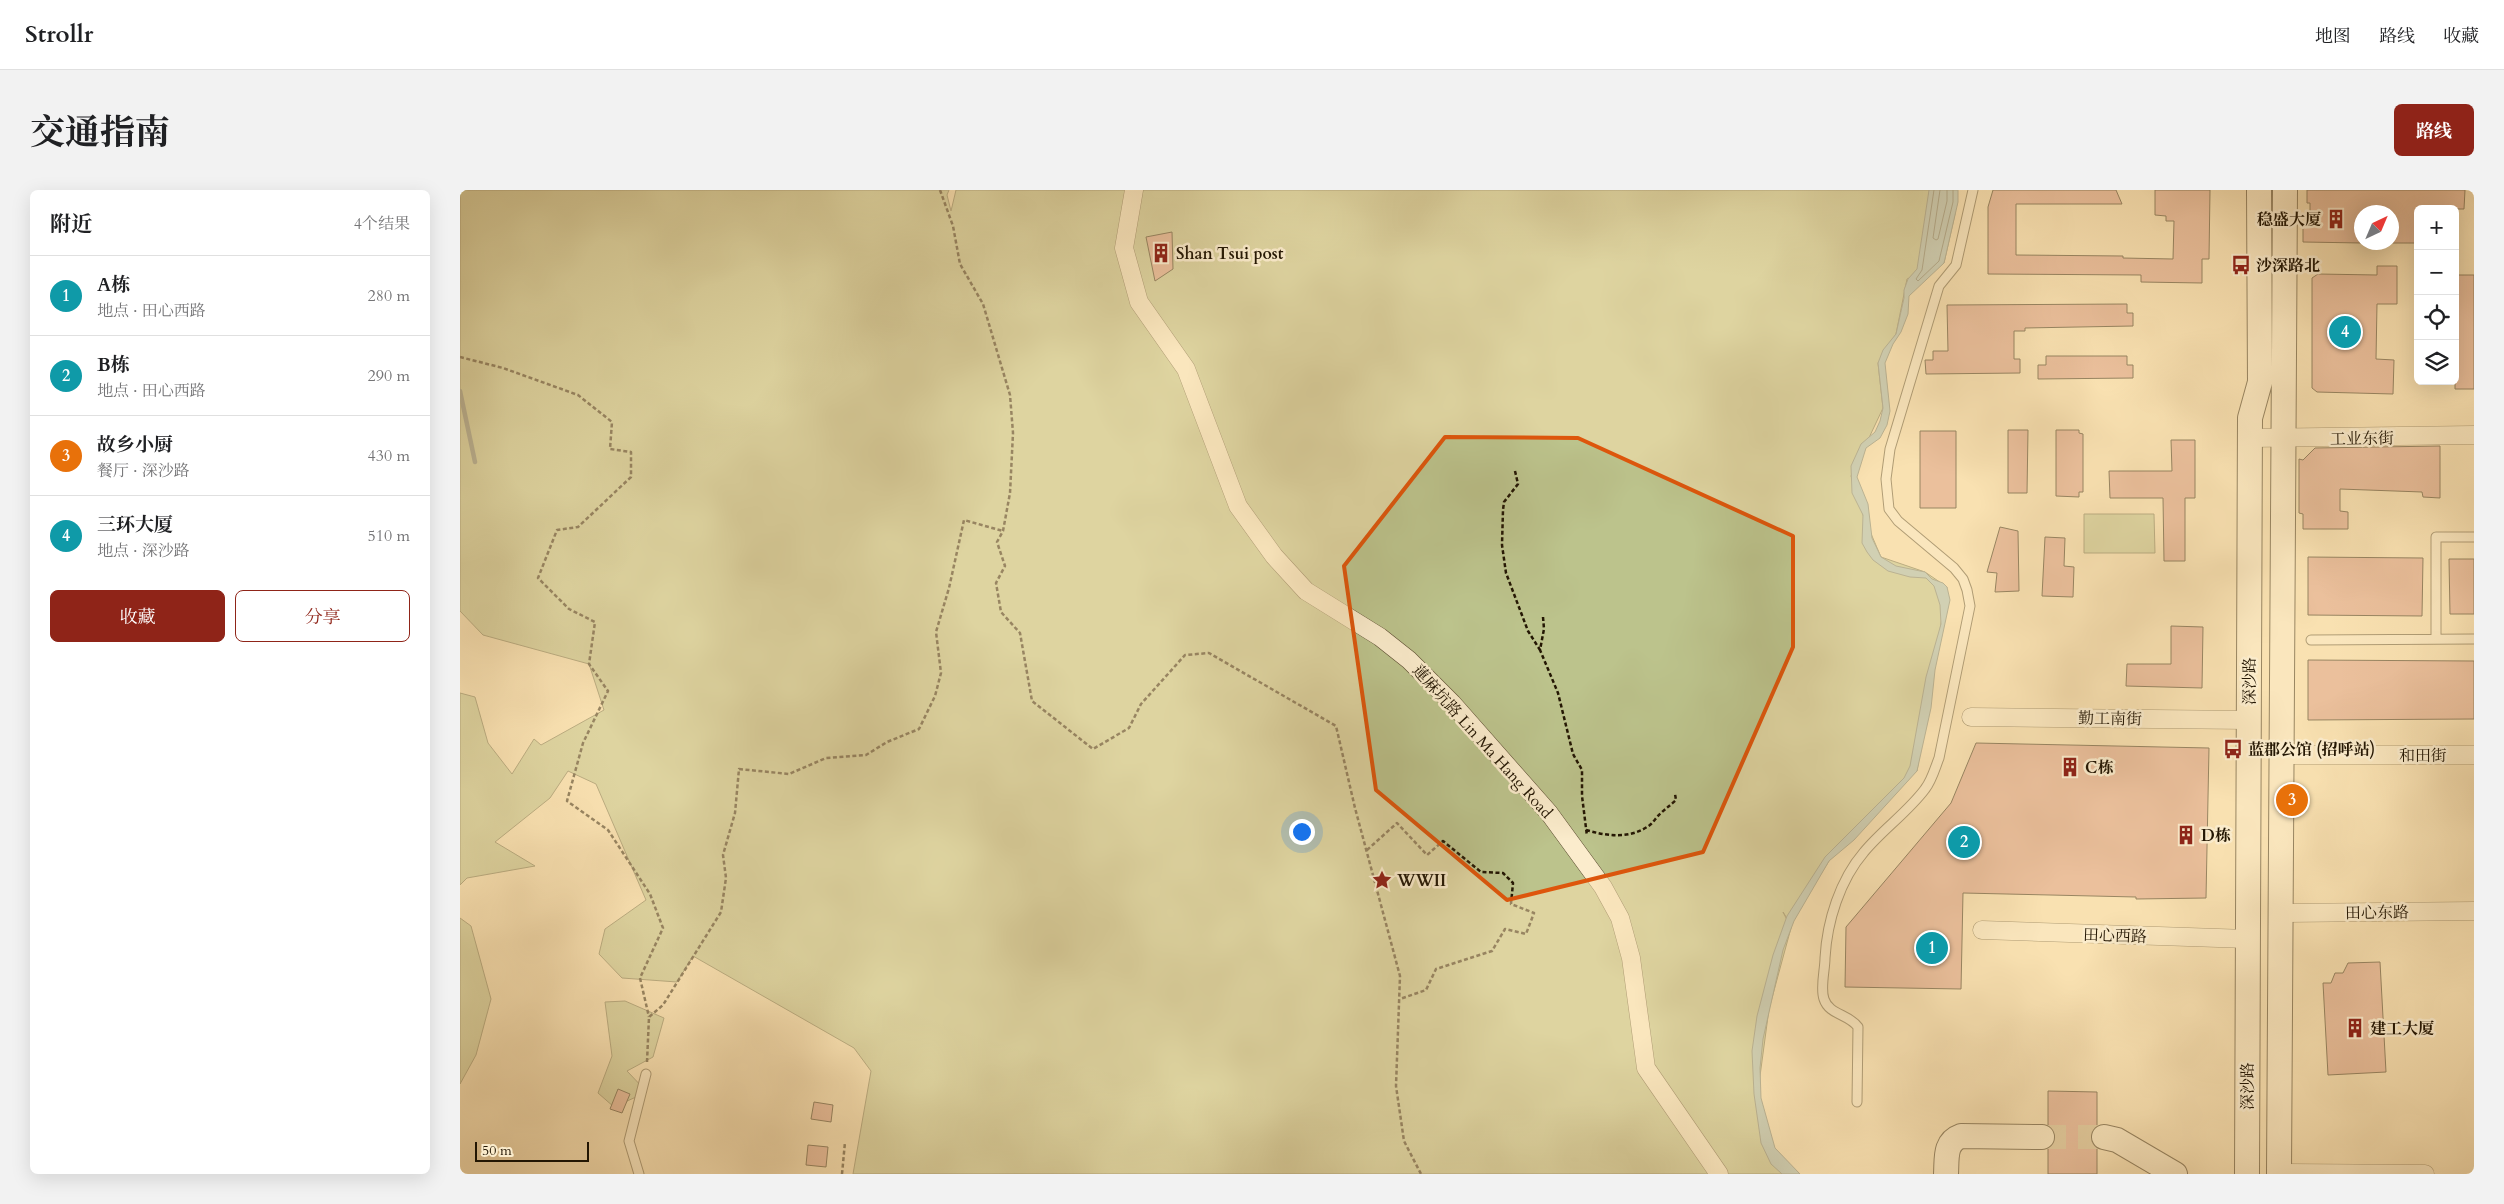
<!DOCTYPE html>
<html lang="zh">
<meta charset="utf-8">
<style>
:root{--surface:#fff;--page:#f2f2f2;--text:#202124;--muted:#757577;--line:#e0e0e0;--accent:#8f2418}
body{margin:0;font-family:Cardo,"Noto Serif SC",serif;background:var(--page);color:var(--text)}
.controls{position:absolute;right:15px;top:15px;display:grid;overflow:hidden;border-radius:8px;box-shadow:0 5px 20px #0002}
.controls button{width:45px;height:45px;display:grid;place-items:center;padding:0;border:0;border-bottom:1px solid var(--line);background:var(--surface);color:var(--text);font:25px sans-serif}
.compass{position:absolute;left:1894px;top:15px;width:45px;height:45px;border-radius:50%;background:var(--surface);box-shadow:0 5px 20px #0002;rotate:44deg}
.scale{position:absolute;left:15px;bottom:12px;width:114px;box-sizing:border-box;padding-left:5px;border:2px solid #231603;border-top:0;font-size:14px;line-height:18px;white-space:nowrap;color:#231603;-webkit-text-stroke:4px #fbeccc;paint-order:stroke}
.you{position:absolute;left:841px;top:641px;width:18px;height:18px;margin:-12px;border:4px solid #fff;border-radius:50%;background:#1a73e8;box-shadow:0 0 0 8px #1a73e833}
.badge{display:grid;place-items:center;width:32px;height:32px;border-radius:50%;background:var(--accent);color:#fff;font-size:16px;font-weight:700}
.pin{position:absolute;translate:-50% -50%;border:2px solid #fff;box-shadow:0 1px 5px #0006}
.list{margin:0;padding:0;list-style:none}
h2{display:flex;justify-content:space-between;align-items:center;height:65px;margin:0;padding:0 20px;font-size:21px}
h2 small{font-size:16px;font-weight:400;color:var(--muted)}
.list li{display:grid;grid-template-columns:32px 1fr auto;gap:15px;align-items:center;box-sizing:border-box;height:80px;padding:0 20px;border-top:1px solid var(--line)}
.list b{display:block;font-size:19px;white-space:nowrap}
.list p{margin:0;font-size:16px;white-space:nowrap;color:var(--muted)}
.list em{font-size:16px;font-style:normal;color:var(--muted)}
.actions{display:flex;gap:10px;padding:15px 20px}
.actions a{flex:1;padding:11px 0;border:1px solid var(--accent);border-radius:8px;text-align:center;font-size:18px;color:var(--accent)}
.actions .main{background:var(--accent);color:#fff}
.icon{flex:none;width:28px;height:28px;fill:none;stroke:currentColor;stroke-width:2;stroke-linecap:round;stroke-linejoin:round}
.map{position:relative;flex:none;width:2014px;height:984px;overflow:hidden;border-radius:8px}
header{display:flex;align-items:center;gap:30px;box-sizing:border-box;height:70px;padding:0 25px;background:var(--surface);border-bottom:1px solid var(--line)}
header strong{font-size:24px}
nav{display:flex;gap:28px;margin-inline-start:auto;font-size:18px}
.intro{display:flex;align-items:center;justify-content:space-between;box-sizing:border-box;height:120px;padding:0 30px}
h1{margin:0;font-size:35px}
.button{padding:12px 22px;border-radius:8px;background:var(--accent);color:#fff;font-size:18px;font-weight:700}
main{display:flex;gap:30px;padding:0 30px}
aside{flex:1;background:var(--surface);border-radius:8px;box-shadow:0 5px 20px #0002}
.map>svg:first-child{display:block}
</style>
<header>
<strong>Strollr</strong>
<nav><a>地图</a><a>路线</a><a>收藏</a></nav>
</header>
<div class="intro"><h1>交通指南</h1><a class="button">路线</a></div>
<main>
<aside>
<h2>附近<small>4个结果</small></h2>
<ul class="list">
<li><span class="badge" style="background:#0f9aa8">1</span><div><b>A栋</b><p>地点 · 田心西路</p></div><em>280 m</em></li>
<li><span class="badge" style="background:#0f9aa8">2</span><div><b>B栋</b><p>地点 · 田心西路</p></div><em>290 m</em></li>
<li><span class="badge" style="background:#e8710a">3</span><div><b>故乡小厨</b><p>餐厅 · 深沙路</p></div><em>430 m</em></li>
<li><span class="badge" style="background:#0f9aa8">4</span><div><b>三环大厦</b><p>地点 · 深沙路</p></div><em>510 m</em></li>
</ul>
<div class="actions"><a class="main">收藏</a><a>分享</a></div>
</aside>
<div class="map">
<svg width="2014" height="984" viewBox="0 0 2014 984">
<rect width="100%" height="100%" fill="#f9e1b1"/>
<filter id="stains"><feTurbulence type="fractalNoise" baseFrequency=".004" numOctaves="4"/><feColorMatrix values="0 0 0 0 .2 0 0 0 0 .09 0 0 0 0 .02 0 0 0 .5 -.17"/></filter>
<radialGradient id="worn" r=".72"><stop offset=".6" stop-color="#630" stop-opacity="0"/><stop offset="1" stop-color="#630" stop-opacity=".3"/></radialGradient>
<path fill="#bcc38c" stroke="#706c48" d="M0 0H489L487 5 491 21 496 0H1494L1495 24 1484 73 1447 89 1436 144 1418 173 1423 218 1391 286 1403 325 1421 367 1465 382 1487 397 1457 581 1433 599 1369 671 1330 733 1323 722 1331 738 1309 819 1298 901 1314 969 1325 984H393L411 881 394 858 233 766 217 792 162 788 139 764 145 739 186 710 136 594 108 581 90 608 35 652 75 676 7 688 0 695V503L15 507 28 553 52 584 74 549 81 555 144 520 129 474 23 445 0 421Z
M1624 324H1694L1695 363H1624Z
M0 728 11 736 31 809 16 865 0 894Z
M165 811 204 828 193 867 167 881 187 902 154 917 138 903 152 866 145 812Z"/>
<path fill="#a1bbb5" stroke="#6f796e" d="M1469 0H1498V12L1484 73 1449 106 1448 124 1441 142 1433 154 1425 173 1430 221 1427 235 1420 248 1406 258 1397 287 1408 314 1412 348 1421 367 1436 376 1465 382 1472 389 1483 393 1487 397 1490 410 1475 480 1471 518 1457 581 1394 650 1369 671 1334 731 1323 760 1303 849 1300 878 1301 908 1315 958 1340 984H1322L1311 974 1301 953 1294 904 1292 861 1297 826 1313 765 1327 726 1365 667 1444 588 1450 576 1466 487 1481 434 1480 415 1474 396 1466 388 1450 387 1428 381 1413 370 1407 362 1402 353 1403 325 1392 303 1391 276 1401 254 1415 242 1420 231 1423 218 1418 173 1423 160 1436 144 1444 108V100L1448 89 1457 79Z"/>
<g fill="none" stroke-linecap="round" stroke-linejoin="round">
<path stroke="#62685c" stroke-width="1" d="M1474 0 1462 80 1456 89 1458 91 1479 71 1493 12V0
M1480 0 1473 48 1476 50 1478 49 1487 11V0"/>
<path stroke="#6f796e" stroke-width="4.5" d="M0 201 15 272"/>
</g>
<path fill="#d99783" stroke="#231603" d="M1533 0H1656L1662 14H1556V65L1663 66V68L1713 69 1714 31H1706V26L1695 25V0H1750L1749 69H1742V93L1681 92V85L1528 84V17Z
M1847 0H2005L2004 19H1958V53H1932V22H1902V53L1843 52V36H1850V13H1847Z
M712 42 713 79 695 91 686 47Z
M1917 76H1937V114H1917L1916 169 1934 170 1933 204 1857 202 1852 198V88L1858 84 1917 85Z
M1995 85H2014V199H1995Z
M1667 114V123H1673V136L1565 138V141H1554V169H1560V183L1466 184 1465 170H1473V161H1488L1487 115Z
M1586 166H1667V175H1673V188L1578 189V175H1586Z
M1548 240H1568L1567 303H1548Z
M1596 240H1619V243L1623 244V302H1619V307L1596 306Z
M1460 241H1496V318H1460Z
M1711 250H1735V308H1725V371H1704L1703 308H1650L1649 281H1712Z
M1980 256V308L1963 307 1962 302 1880 299V321L1888 322V339H1843V324L1839 323V269L1843 270 1855 258Z
M1540 337 1558 341 1559 401 1535 402 1537 383 1527 382Z
M1585 347 1605 348 1604 376 1614 377 1613 407 1582 406Z
M1848 367 1963 368 1962 426 1848 425Z
M1989 369H2014V424H1990Z
M1711 436 1743 437 1742 498 1666 496 1667 474H1711Z
M1848 470 2014 471V529L1848 530Z
M1516 553 1749 558 1746 708 1676 709V707L1503 703 1501 799 1385 797 1386 737 1491 613Z
M1920 772 1926 882 1868 885 1863 793H1871L1875 783H1883L1888 773Z
M158 899 170 904 162 923 150 919Z
M1588 901 1637 902V935L1631 944V951L1637 958V984H1588V959L1594 954 1596 947 1594 940 1588 935Z
M354 912 373 915 371 932 351 929Z
M348 955 368 957 366 977 346 975Z"/>
<g fill="none" stroke-linecap="round" stroke-linejoin="round">
<path stroke="#ceb88e" stroke-width="24" stroke-dasharray="24 12" stroke-linecap="butt" d="M1582 947H1644"/>
<defs>
<path id="service" d="M1976 449V347H2014
M1851 450 2014 449
M1397 912 1398 837C1389 824 1369 825 1364 809 1360 798 1365 780 1365 768 1367 731 1380 690 1404 662 1422 640 1448 622 1465 599 1472 590 1475 578 1479 568L1510 416 1507 400 1503 389 1494 378 1438 331 1429 319 1426 289 1430 259 1479 96 1496 75 1513 0
M179 984 169 951 186 884"/>
<path id="minor" d="M674 0 664 58 679 112 726 179 778 316 814 366 846 401 920 447 949 470 992 513 1089 623 1143 697 1160 728 1171 768 1186 878 1259 984
M1790 248 2014 245
M1511 527 1789 530
M1821 565H2014
M1821 723 2014 721
M1522 740 1788 749
M1819 983 1965 984"/>
<path id="secondary" d="M1644 947 1657 950 1715 984
M1486 984C1487 969 1484 952 1501 946L1582 947
M1787 984 1790 228 1800 192 1799 0
M1819 984 1825 0"/>
</defs>
<use href="#service" stroke="#58492e" stroke-width="11"/>
<use href="#minor" stroke="#58492e" stroke-width="19"/>
<use href="#secondary" stroke="#231603" stroke-width="26"/>
<path stroke="#231603" stroke-width="2.5" stroke-dasharray="4 2.5" stroke-linecap="butt" d="M480 0 493 36 500 74 523 114 550 205 553 243 550 303 543 341 537 352 545 376 536 393 541 422 560 443 572 511 633 559 669 538 681 514 725 465 749 463 876 536 895 618 940 786 936 896 944 951 961 984
M0 167 43 178 118 205 152 232 150 259 171 262V287L118 337 97 340 78 388 109 419 135 432 129 474 148 501 123 553 107 611 148 640 190 704 203 738 180 788 189 827
M1055 281 1058 294 1044 312 1043 320 1042 355 1046 383 1068 441 1080 460
M1083 427 1084 439 1080 460 1098 503 1113 564 1122 580V606L1127 646
M1126 640C1147 646 1168 649 1187 637 1193 634 1196 627 1201 623 1206 618 1211 615 1216 610L1215 604
M907 660 937 633 967 665 983 651 1021 682 1043 683 1053 693 1051 714 1074 723 1066 744 1045 739 1032 761 976 779 966 800 940 809
M187 872 189 827 203 815 261 722 266 688 263 665 275 623 279 579 329 584 366 568 406 565 427 552 459 539 475 506 481 483 476 442 489 398 504 330 543 341
M382 984 385 952"/>
<use href="#service" stroke="#fbeccc" stroke-width="9"/>
<use href="#minor" stroke="#fbeccc" stroke-width="18"/>
<use href="#secondary" stroke="#fbeccc" stroke-width="24"/>
</g>
<path d="M0 0H2014V984H0ZM985 247 1118 248 1333 346V457L1243 662 1047 710 916 600 884 376Z" fill="#f9e1b1" fill-opacity=".55" fill-rule="evenodd"/>
<path fill="none" stroke="#de560c" stroke-width="4" stroke-linejoin="round" d="M985 247 1118 248 1333 346V457L1243 662 1047 710 916 600 884 376Z"/>
<defs>
<symbol id="building-bare" viewBox="-9 -9 18 18"><path d="M-4-6H4V6H1V3H-1V6H-4ZM-2.5-4.3h1.7v1.8h-1.7ZM.8-4.3h1.7v1.8H.8ZM-2.5-1h1.7V.8h-1.7ZM.8-1h1.7V.8H.8Z" fill="#8f2418" stroke="#fbeccc" stroke-width="2.5" paint-order="stroke"/></symbol>
<symbol id="bus-bare" viewBox="-9 -9 18 18"><path d="M-5-6H5V4H4V6H2V4H-2V6H-4V4H-5ZM-3.5-4V0h7V-4ZM-3.5 1.2v1.5H-2V1.2ZM2 1.2v1.5H3.5V1.2Z" fill="#8f2418" stroke="#fbeccc" stroke-width="2.5" paint-order="stroke"/></symbol>
<symbol id="sight-bare" viewBox="-9 -9 18 18"><path d="M0-6L1.8-2.2L6-1.7L2.9 1.2L3.7 5.4L0 3.3L-3.7 5.4L-2.9 1.2L-6-1.7L-1.8-2.2Z" fill="#8f2418" stroke="#fbeccc" stroke-width="2.5" paint-order="stroke"/></symbol>
</defs>
<g fill-rule="evenodd">
<use href="#building-bare" x="1862" y="15" width="28" height="28"/>
<use href="#building-bare" x="687" y="49" width="28" height="28"/>
<use href="#bus-bare" x="1767" y="61" width="28" height="28"/>
<use href="#bus-bare" x="1759" y="545" width="28" height="28"/>
<use href="#building-bare" x="1596" y="563" width="28" height="28"/>
<use href="#building-bare" x="1712" y="631" width="28" height="28"/>
<use href="#sight-bare" x="908" y="676" width="28" height="28"/>
<use href="#building-bare" x="1881" y="824" width="28" height="28"/>
</g>
<g text-anchor="middle" stroke-width="5" stroke-linejoin="round" paint-order="stroke">
<g font-size="16" font-weight="bold" fill="#231603" stroke="#fbeccc" text-anchor="start">
<text x="1861" y="35" text-anchor="end">稳盛大厦</text>
<text x="716" y="69">Shan Tsui post</text>
<text x="1796" y="81">沙深路北</text>
<text x="1788" y="565">蓝郡公馆 (招呼站)</text>
<text x="1625" y="583">C栋</text>
<text x="1741" y="651">D栋</text>
<text x="937" y="696">WWII</text>
<text x="1910" y="844">建工大厦</text>
</g>
<g font-size="16" fill="#231603" stroke="#fbeccc">
<text transform="translate(1902 248) rotate(-1)" y="6">工业东街</text>
<text transform="translate(1789 491) rotate(-90)" y="6">深沙路</text>
<text transform="translate(1650 528) rotate(1)" y="6">勤工南街</text>
<text transform="translate(1023 551) rotate(48)" y="6">蓮麻坑路 Lin Ma Hang Road</text>
<text x="1963" y="571">和田街</text>
<text transform="translate(1917 722) rotate(-1)" y="6">田心东路</text>
<text transform="translate(1655 745) rotate(2)" y="6">田心西路</text>
<text transform="translate(1787 896) rotate(-90)" y="6">深沙路</text>
</g>
</g>
<rect width="100%" height="100%" filter="url(#stains)"/>
<rect width="100%" height="100%" fill="url(#worn)"/>
</svg>
<div class="controls">
<button>+</button>
<button>−</button>
<button><svg class="icon" aria-label="locate" viewBox="0 0 24 24"><circle cx="12" cy="12" r="6"/><path d="M12 2v4M12 18v4M2 12h4M18 12h4"/></svg></button>
<button><svg class="icon" aria-label="layers" viewBox="0 0 24 24"><path d="M12 4l9 5-9 5-9-5zM3 14l9 5 9-5"/></svg></button>
</div>
<svg class="compass" viewBox="-18 -18 36 36"><path d="M0-13l5 13h-10z" fill="#e53935"/><path d="M0 13l5-13h-10z" fill="#757577"/></svg>
<div class="scale">50 m</div>
<div class="you"></div>
<div class="pin badge" style="left:1472px;top:758px;background:#0f9aa8">1</div>
<div class="pin badge" style="left:1504px;top:652px;background:#0f9aa8">2</div>
<div class="pin badge" style="left:1832px;top:610px;background:#e8710a">3</div>
<div class="pin badge" style="left:1885px;top:142px;background:#0f9aa8">4</div>
</div>
</main>
